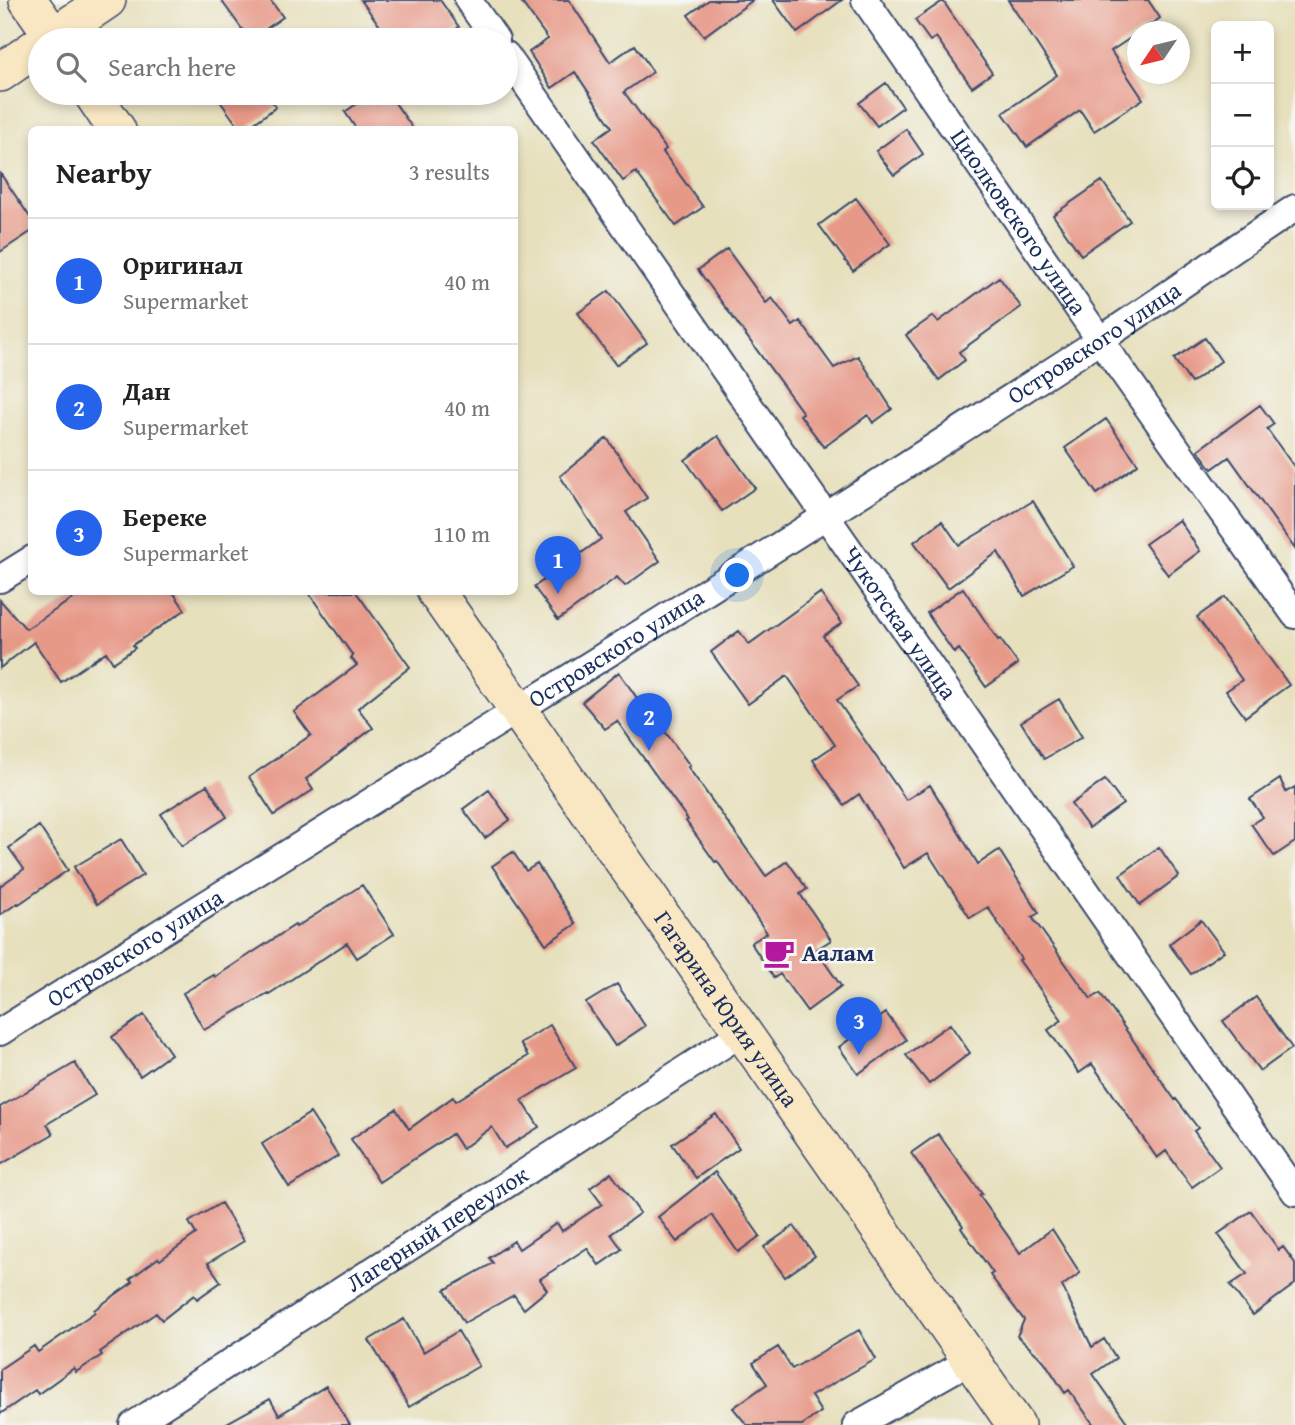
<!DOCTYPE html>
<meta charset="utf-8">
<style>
:root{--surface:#fff;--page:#f6f6f6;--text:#222;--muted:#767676;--line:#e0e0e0;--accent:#2563eb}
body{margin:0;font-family:"Gentium Book Plus",serif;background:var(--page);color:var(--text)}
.controls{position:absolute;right:21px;top:21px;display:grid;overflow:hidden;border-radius:10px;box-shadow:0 4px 10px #0003}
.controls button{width:63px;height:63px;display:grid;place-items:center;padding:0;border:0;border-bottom:2px solid var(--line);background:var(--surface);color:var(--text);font:35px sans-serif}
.compass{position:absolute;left:1127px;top:21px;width:63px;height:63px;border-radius:50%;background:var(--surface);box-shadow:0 4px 10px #0003;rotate:235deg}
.you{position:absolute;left:738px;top:576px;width:24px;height:24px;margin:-18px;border:5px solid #fff;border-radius:50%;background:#1a73e8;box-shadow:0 0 0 10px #1a73e833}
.badge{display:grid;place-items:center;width:46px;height:46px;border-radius:50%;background:var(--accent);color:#fff;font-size:23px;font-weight:700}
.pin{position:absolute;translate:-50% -58px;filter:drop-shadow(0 2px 4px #0008)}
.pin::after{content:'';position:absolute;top:37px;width:24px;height:21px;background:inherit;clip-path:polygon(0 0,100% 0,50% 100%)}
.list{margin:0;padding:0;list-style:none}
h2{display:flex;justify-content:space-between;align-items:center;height:91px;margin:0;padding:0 28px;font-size:30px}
h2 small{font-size:23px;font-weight:400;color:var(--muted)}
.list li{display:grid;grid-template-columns:46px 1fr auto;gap:21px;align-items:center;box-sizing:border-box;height:126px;padding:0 28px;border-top:2px solid var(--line)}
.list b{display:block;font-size:26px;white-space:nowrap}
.list p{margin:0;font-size:23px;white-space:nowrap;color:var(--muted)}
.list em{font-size:23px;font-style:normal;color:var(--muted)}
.icon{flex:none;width:38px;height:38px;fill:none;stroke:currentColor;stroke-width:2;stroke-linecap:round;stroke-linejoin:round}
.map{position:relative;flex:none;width:1295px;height:1425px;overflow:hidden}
.search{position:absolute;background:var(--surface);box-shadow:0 4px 10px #0003;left:28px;top:28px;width:490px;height:77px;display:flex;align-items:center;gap:18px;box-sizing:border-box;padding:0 24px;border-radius:38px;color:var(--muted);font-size:26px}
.panel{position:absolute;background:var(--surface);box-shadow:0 4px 10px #0003;left:28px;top:126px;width:490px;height:469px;border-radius:10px}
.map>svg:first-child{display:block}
</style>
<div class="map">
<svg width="1295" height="1425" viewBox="0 0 1295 1425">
<rect width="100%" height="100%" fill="#f6f6f2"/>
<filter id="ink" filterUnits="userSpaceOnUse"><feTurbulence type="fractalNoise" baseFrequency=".0143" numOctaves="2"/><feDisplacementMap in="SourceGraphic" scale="14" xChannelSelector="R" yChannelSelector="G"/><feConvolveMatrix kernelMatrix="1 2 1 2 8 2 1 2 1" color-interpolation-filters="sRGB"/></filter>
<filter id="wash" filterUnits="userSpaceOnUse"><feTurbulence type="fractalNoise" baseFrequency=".00686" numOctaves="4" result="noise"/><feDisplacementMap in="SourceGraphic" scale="28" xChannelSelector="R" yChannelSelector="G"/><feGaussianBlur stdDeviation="1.57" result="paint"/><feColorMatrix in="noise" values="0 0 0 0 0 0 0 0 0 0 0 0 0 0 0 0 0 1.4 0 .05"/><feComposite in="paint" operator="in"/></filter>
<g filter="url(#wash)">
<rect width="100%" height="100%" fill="#e7e0bd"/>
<g id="blocks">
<path fill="#e79988" d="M221 0H270L283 17 250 40Z
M361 0H440L459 27 441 40H390Z
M520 0H569L610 62 635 45 653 72 624 92 666 149 663 152 703 207 676 226 636 172 623 181 594 140 612 127 575 72 552 88 529 52 548 39Z
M709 0H753L704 36 688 15Z
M773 0H842L797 33Z
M1008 0H1148L1160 18 1140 32H1138V33L1111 51 1143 99 1094 131 1080 110 1027 147 1003 113 1057 75Z
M943 1 992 73 972 87 936 37 930 41 915 20Z
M886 83 903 107 877 126 859 103Z
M214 93H266L276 107 245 130H241Z
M372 93H388L414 130H357L345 112Z
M906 129 923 154 894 175 876 151Z
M0 173 32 220V231L0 252Z
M1102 181 1130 221 1081 255 1053 215Z
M856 198 890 244 853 271 819 225Z
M727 249 766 303 772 298 793 326 800 321 834 368 858 356 892 409 873 423 868 415 824 447 800 415 803 413 698 270Z
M999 277 1021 307 959 352 965 360 939 380 906 335 933 316 938 322Z
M609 291 647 343 616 365 578 313Z
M1205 338 1221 361 1191 383 1174 359Z
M1260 405 1274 424 1267 429 1295 468V549L1229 457 1212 469 1198 450Z
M1106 419 1138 464 1097 494 1065 448Z
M718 436 755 488 722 511 685 460Z
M607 438 647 498 626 512 660 561 625 586 617 577 558 620 534 587 601 539 560 476Z
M1033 501 1073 566 1024 596 998 552 948 588 914 542 942 521 959 545Z
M1179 520 1200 551 1168 575 1145 544Z
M963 588 998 640 1000 639 1018 664 986 687 959 649 954 653 927 613Z
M83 592H173L185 610 133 645 135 648 113 663 106 652 61 682 34 642 0 668V600L26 629Z
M308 592H356L410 667 358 708 373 728 306 779 313 790 274 815 249 777 311 735 294 712 357 665 351 658 353 656Z
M820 593 842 623 823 636 858 686 837 700 906 800 930 785 978 864 999 850 1039 913 1032 917 1091 999 1100 993 1175 1100 1176 1099 1198 1128 1194 1131 1220 1167 1192 1187 1166 1151 1157 1158 1092 1064 1079 1073 1048 1030 1062 1020 1019 960 1021 959 988 907 970 918 928 853 904 868 859 794 844 805 813 760 835 745 787 676 748 704 711 652 739 631 749 644Z
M1225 597 1289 685 1245 717 1226 691 1242 680 1197 617Z
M619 672 648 714 651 712 690 766 688 767 766 876 787 861 807 889 800 894 831 940 816 950 841 986 807 1011 780 974 774 978 751 943 767 933 717 861 715 862 686 821 688 820 617 721 605 729 582 702Z
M1059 699 1082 737 1044 759 1021 722Z
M1280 779 1286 792 1295 787V842L1274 856 1251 824 1263 817 1250 799Z
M1105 780 1123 804 1089 828 1071 804Z
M207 785 227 817 182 846 161 814Z
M489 790 510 820 485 838 463 809Z
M39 826 68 870 19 904 18 903 0 915V886L24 869 9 848Z
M121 839 143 875 97 904 74 867Z
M1159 847 1179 876 1140 905 1120 875Z
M513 852 526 871 537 864 576 924 546 944 492 866Z
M362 885 394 934 357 958 347 943 269 994 268 993 204 1030 183 993 214 975 215 977 295 925 296 927Z
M1201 920 1224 951 1191 974 1169 944Z
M617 984 645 1026 615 1046 586 1003Z
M1256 997 1292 1048 1260 1071 1223 1021Z
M886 1013 906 1040 858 1074 839 1047Z
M144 1015 171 1054 140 1076 112 1037Z
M950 1024 970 1053 929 1084 906 1055Z
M550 1025 576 1068 522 1100 539 1127 505 1148 492 1127 462 1149 452 1134 379 1182 351 1139 396 1109 409 1129 453 1097 456 1101 528 1056 520 1043Z
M75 1063 95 1095 47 1124 53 1134 0 1165V1107Z
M310 1113 338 1156 289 1187 262 1144Z
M716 1114 739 1148 696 1178 672 1144Z
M938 1134 982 1194 979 1195 1020 1253 1052 1229 1080 1273 1062 1286 1092 1347 1104 1339 1116 1358 1093 1374 1129 1425H1094L1069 1390 1065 1393 1044 1361 1017 1336 1024 1320 990 1275 993 1273 961 1228 963 1226 911 1153Z
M715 1172 760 1236 738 1252 712 1215 677 1242 658 1217Z
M611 1173 640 1213 611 1234 622 1249 599 1265 587 1248 540 1279 547 1290 524 1309 514 1295 464 1323 445 1290 493 1263 489 1258 514 1241 519 1249 557 1223 562 1231 602 1204 590 1188Z
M221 1203 244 1241 208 1263 221 1282 197 1299 194 1295 162 1320 156 1313 100 1352 102 1355 76 1372 74 1368 38 1394 35 1390 0 1414V1369L34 1346 38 1352 95 1312 94 1310 133 1282 130 1279 158 1258 160 1260 196 1234 189 1222Z
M1251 1211 1279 1250 1283 1247 1295 1263V1284L1253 1315 1230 1285 1247 1274 1218 1234Z
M794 1226 815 1256 785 1277 764 1247Z
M404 1319 423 1352 458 1331 479 1366 409 1407 369 1340Z
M859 1330 876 1359 811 1396 821 1412 802 1425H747L733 1408 767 1384 753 1363 778 1347 792 1369Z
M326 1386 350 1425H223L270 1399 279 1415Z"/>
</g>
</g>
<g filter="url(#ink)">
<use href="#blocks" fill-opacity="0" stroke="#3a4a6c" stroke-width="2"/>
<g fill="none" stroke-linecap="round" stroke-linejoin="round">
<defs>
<g id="minor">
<path d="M468 0 496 40"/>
<path id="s1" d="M865 0 1100 340 1295 615"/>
<path id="s2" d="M506 55 1295 1192"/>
<path d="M0 579 32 559"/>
<path id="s3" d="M0 1032C367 804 735 577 1097 342 1164 298 1229 252 1295 208"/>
<path id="s4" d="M133 1425 743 1032"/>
<path d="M856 1425 971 1360"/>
</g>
<g id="secondary">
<path d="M28 0 56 40"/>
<path d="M48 40 107 0"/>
<path d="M0 73 40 45"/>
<path d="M92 93 117 130"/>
<path id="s5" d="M436 592 1016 1425"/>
</g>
</defs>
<use href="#minor" stroke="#3a4a6c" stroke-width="30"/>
<use href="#secondary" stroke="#3a4a6c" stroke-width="40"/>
<use href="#minor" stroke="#fff" stroke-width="26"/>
<use href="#secondary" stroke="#f9e7c3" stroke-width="37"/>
</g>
</g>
<defs>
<symbol id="cafe-bare" viewBox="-9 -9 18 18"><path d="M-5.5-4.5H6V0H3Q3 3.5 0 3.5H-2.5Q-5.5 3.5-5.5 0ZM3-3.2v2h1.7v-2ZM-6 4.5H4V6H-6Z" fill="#b5179e" stroke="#f6f6f2" stroke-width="2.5" paint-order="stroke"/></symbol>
</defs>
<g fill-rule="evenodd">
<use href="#cafe-bare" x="757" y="931" width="44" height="44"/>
</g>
<g text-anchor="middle" stroke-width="5" stroke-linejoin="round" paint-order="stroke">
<g font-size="24" fill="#1b2f5e" stroke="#f6f6f2">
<text dy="8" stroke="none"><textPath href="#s1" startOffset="270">Циолковского улица</textPath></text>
<text dy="8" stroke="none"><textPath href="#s3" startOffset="1293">Островского улица</textPath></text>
<text dy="8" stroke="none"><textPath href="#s2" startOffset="691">Чукотская улица</textPath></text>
<text dy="8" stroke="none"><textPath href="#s3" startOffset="726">Островского улица</textPath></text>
<text dy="8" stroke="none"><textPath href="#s3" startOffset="159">Островского улица</textPath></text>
<text dy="8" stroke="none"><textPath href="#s5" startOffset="508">Гагарина Юрия улица</textPath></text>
<text dy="8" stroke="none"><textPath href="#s4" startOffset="362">Лагерный переулок</textPath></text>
</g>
<g font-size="24" font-weight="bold" fill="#1b2f5e" stroke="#f6f6f2" text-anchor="start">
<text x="802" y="961">Аалам</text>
</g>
</g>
</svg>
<div class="controls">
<button>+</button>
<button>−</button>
<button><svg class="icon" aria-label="locate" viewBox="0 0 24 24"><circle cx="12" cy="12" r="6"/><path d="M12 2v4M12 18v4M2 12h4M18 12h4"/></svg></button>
</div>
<svg class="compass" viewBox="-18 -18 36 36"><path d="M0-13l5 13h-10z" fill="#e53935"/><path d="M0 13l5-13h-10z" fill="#767676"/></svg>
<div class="you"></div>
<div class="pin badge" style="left:558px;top:594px">1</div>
<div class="pin badge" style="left:649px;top:751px">2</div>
<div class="pin badge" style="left:859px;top:1055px">3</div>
<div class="search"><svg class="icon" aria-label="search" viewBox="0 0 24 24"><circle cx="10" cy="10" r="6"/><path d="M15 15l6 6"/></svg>Search here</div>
<section class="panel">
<h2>Nearby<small>3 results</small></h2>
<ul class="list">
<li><span class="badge">1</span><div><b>Оригинал</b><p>Supermarket</p></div><em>40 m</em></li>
<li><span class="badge">2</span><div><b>Дан</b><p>Supermarket</p></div><em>40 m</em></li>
<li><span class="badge">3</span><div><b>Береке</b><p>Supermarket</p></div><em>110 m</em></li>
</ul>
</section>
</div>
